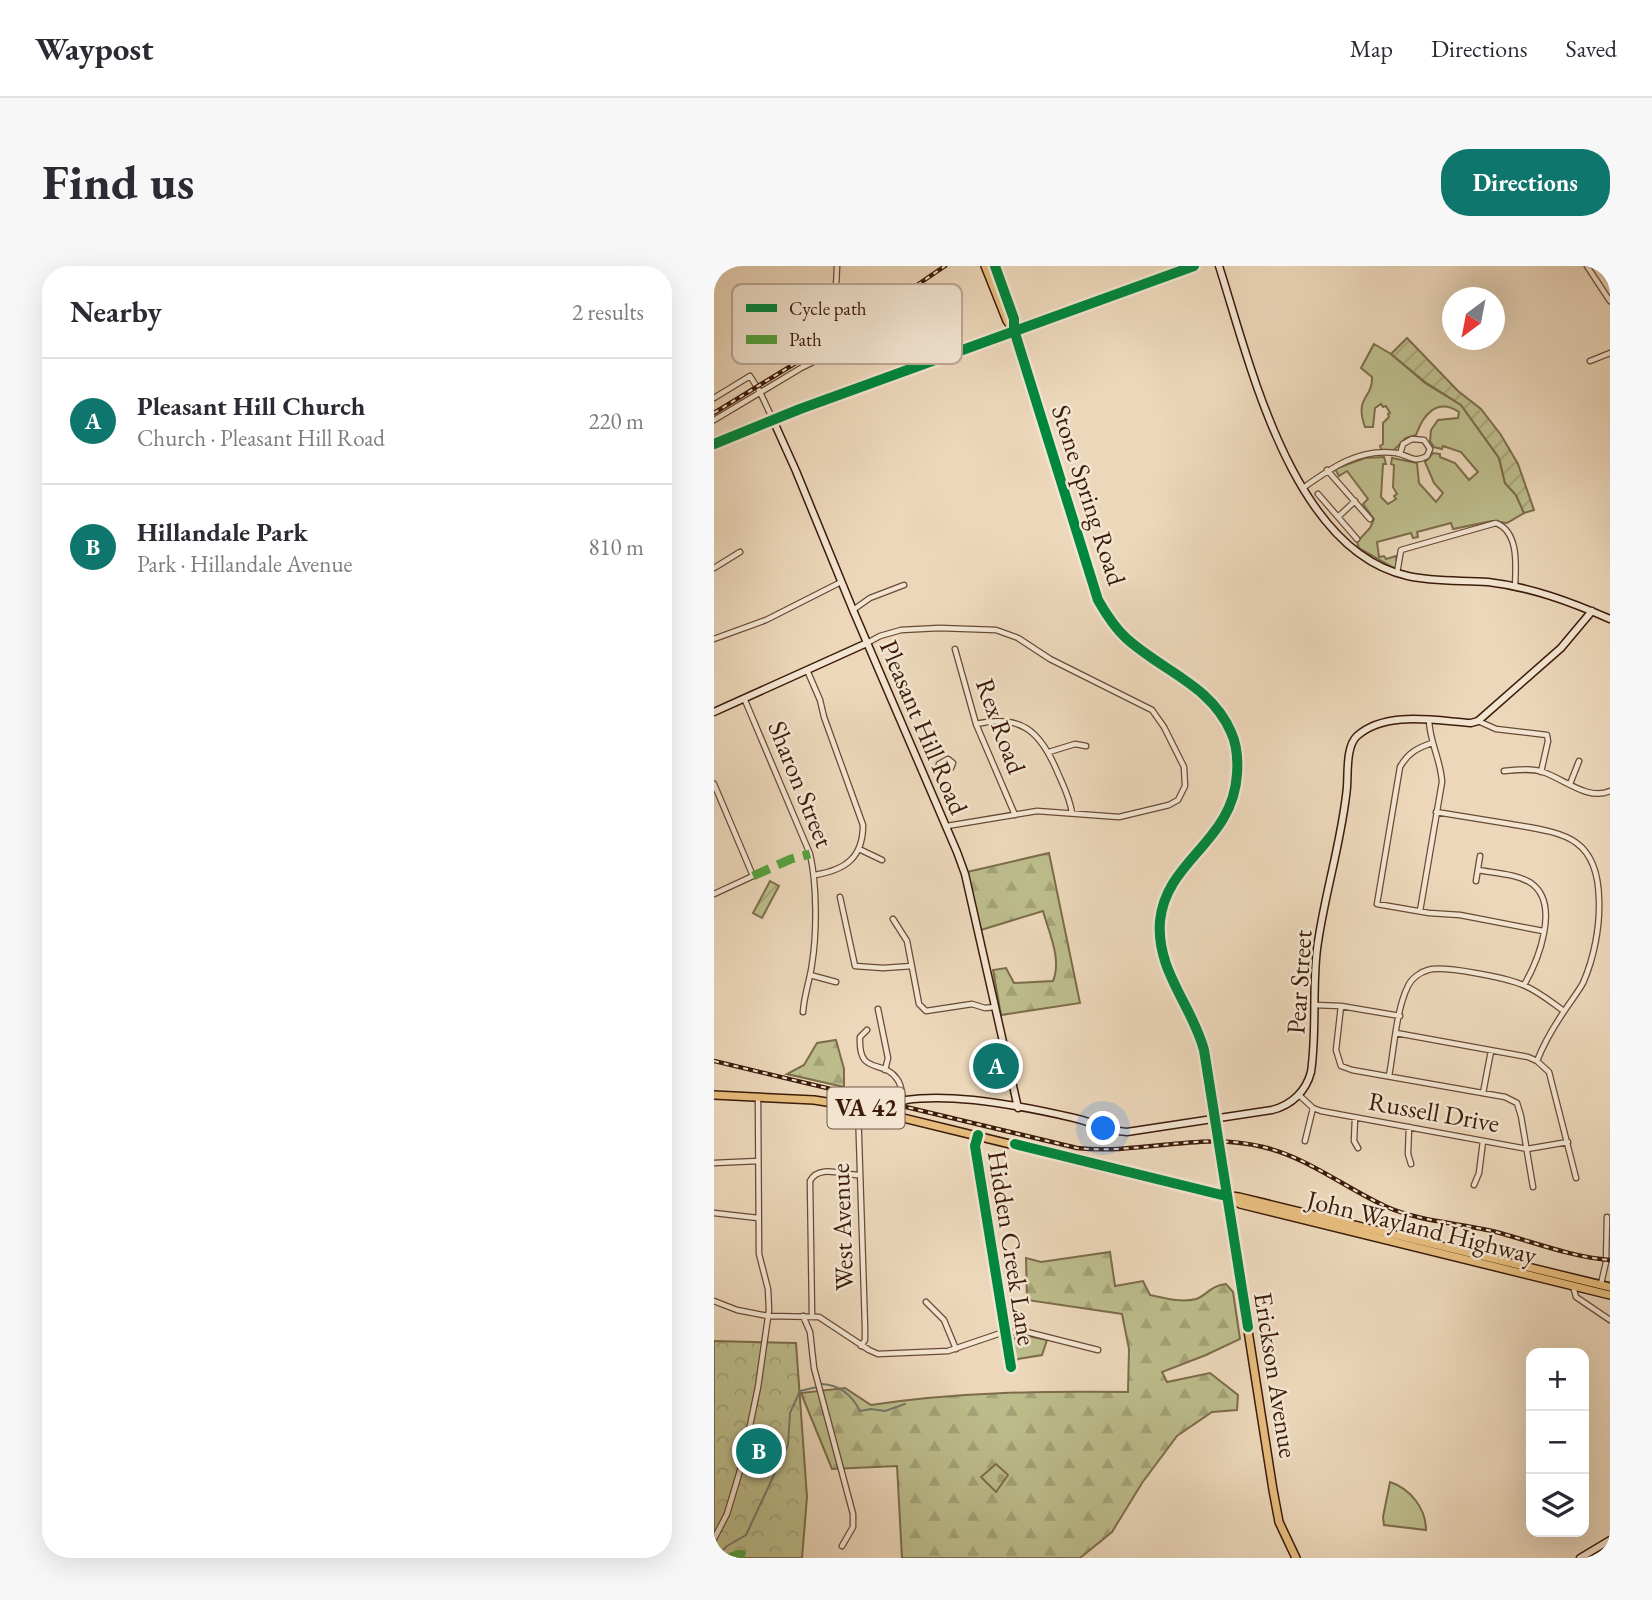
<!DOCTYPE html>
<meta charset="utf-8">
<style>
:root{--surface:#fff;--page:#f7f7f7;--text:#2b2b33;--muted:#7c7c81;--line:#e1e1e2;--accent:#0f766e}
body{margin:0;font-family:"EB Garamond",serif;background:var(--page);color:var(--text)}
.controls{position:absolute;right:21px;bottom:21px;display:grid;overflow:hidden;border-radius:14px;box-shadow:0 7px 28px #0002}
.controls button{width:63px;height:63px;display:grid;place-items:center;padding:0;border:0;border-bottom:2px solid var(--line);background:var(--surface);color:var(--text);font:35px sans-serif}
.compass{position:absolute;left:728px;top:21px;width:63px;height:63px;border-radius:50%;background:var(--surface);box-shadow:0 7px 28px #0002;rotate:212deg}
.you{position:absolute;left:390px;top:863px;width:24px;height:24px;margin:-18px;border:5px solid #fff;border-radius:50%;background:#1a73e8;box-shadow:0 0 0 10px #1a73e833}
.badge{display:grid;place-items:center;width:46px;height:46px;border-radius:50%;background:var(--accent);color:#fff;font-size:23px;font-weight:700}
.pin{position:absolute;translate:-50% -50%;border:4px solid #fff;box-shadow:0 2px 7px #0006}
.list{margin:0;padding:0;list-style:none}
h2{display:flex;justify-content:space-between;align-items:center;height:91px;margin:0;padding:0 28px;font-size:30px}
h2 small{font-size:23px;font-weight:400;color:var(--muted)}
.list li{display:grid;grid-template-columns:46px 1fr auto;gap:21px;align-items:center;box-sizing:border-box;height:126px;padding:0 28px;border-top:2px solid var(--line)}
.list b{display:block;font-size:26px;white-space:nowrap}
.list p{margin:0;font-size:23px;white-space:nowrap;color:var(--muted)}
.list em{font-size:23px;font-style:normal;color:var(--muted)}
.icon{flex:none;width:38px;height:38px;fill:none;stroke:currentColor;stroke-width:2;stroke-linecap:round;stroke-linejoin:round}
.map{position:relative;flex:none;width:896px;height:1292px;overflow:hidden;border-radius:28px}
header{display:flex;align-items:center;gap:42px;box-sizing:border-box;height:98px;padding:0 35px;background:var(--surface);border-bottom:2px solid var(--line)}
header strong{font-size:33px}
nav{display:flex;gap:38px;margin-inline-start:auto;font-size:24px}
.intro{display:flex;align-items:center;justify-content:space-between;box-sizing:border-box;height:168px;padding:0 42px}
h1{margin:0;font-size:49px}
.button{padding:18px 32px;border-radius:28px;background:var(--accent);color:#fff;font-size:24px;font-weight:700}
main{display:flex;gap:42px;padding:0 42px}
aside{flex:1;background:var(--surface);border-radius:28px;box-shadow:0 7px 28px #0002}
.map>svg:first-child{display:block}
</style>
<header>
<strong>Waypost</strong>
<nav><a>Map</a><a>Directions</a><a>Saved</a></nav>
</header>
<div class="intro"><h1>Find us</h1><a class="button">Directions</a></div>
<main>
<aside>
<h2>Nearby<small>2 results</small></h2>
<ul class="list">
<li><span class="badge">A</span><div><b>Pleasant Hill Church</b><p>Church · Pleasant Hill Road</p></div><em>220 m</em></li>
<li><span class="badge">B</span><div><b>Hillandale Park</b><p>Park · Hillandale Avenue</p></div><em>810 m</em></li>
</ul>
</aside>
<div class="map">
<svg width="896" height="1292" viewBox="0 0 896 1292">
<defs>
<pattern id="forest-firs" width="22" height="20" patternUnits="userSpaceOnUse" patternTransform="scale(1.75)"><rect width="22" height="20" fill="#bdbd8c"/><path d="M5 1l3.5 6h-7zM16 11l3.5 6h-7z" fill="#a3a277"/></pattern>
<pattern id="cemetery-stones" width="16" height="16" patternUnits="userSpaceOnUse" patternTransform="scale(1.75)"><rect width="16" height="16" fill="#bdbd8c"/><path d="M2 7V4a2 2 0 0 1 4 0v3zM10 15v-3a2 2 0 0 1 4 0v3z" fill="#a3a277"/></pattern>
<pattern id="park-crowns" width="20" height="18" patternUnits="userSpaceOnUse" patternTransform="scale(1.75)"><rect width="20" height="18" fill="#bdbd8c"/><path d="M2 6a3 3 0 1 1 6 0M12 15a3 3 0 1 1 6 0" fill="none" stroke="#a3a277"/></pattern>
<pattern id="garden-furrows" width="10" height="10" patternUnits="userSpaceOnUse" patternTransform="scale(1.75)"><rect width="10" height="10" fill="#bdbd8c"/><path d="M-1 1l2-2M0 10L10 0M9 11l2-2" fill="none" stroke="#a3a277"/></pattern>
</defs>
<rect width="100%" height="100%" fill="#ecd7ba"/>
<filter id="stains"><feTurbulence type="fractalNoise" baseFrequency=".00286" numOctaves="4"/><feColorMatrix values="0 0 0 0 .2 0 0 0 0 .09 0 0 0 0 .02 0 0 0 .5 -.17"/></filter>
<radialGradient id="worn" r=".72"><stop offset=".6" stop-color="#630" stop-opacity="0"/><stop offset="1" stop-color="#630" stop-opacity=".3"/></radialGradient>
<path fill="#bdbd8c" stroke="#7c6c4a" stroke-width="2" d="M660 78 677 88 711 117 747 139 785 192 791 217 802 229 810 247 793 257 778 255 739 263 737 257 703 266 704 271 699 272 697 267 663 276 665 291 670 290 672 293 682 290 683 300 680 302 645 282 643 276 656 262 660 253 649 238 654 233 633 205 625 210 621 203 651 192 670 191 672 198H669L667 231 674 238 682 233 680 230 683 228 679 221 680 199 677 198 678 192 703 197 705 217 722 236 729 227 720 217 711 196 719 187 726 188V191L741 197 755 214 764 206 747 186 729 180 728 183 720 181 716 175 717 164 724 154 744 152 745 146C723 131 709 149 702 169L692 172 679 185H668L666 180 669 178V157L675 151 674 148 676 147 672 140 669 141 667 138 661 142 659 161H651C640 130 659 133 658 111L647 102Z
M305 1068 333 1074 328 1089 304 1093 300 1098 297 1075Z
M676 1216C697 1223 712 1243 712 1264L670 1259 669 1251Z"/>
<path fill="url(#forest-firs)" stroke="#7c6c4a" stroke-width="2" d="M335 587 366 737 287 749 279 704 292 702 300 717 339 715C348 693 335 667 329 645L267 664 253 606Z
M122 774 130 803V821L73 808 90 799 103 777Z
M396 986 401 1020 429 1015 436 1029C450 1032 467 1037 482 1033 494 1029 495 1020 512 1018L519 1026 526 1073 492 1089 448 1106 453 1116 496 1107 524 1129 523 1144 498 1146 463 1170 428 1217 398 1266 366 1292H188L183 1200 118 1203 87 1127 131 1122 157 1139C242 1126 328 1125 414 1126L415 1083 408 1048 313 1034 312 992 327 996Z"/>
<path fill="url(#cemetery-stones)" stroke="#7c6c4a" stroke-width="2" d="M282 1198 294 1209 282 1226 267 1211Z"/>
<path fill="url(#park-crowns)" stroke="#7c6c4a" stroke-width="2" d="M0 1075 82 1077 93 1231 88 1292H0Z"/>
<path fill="url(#garden-furrows)" stroke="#7c6c4a" stroke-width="2" d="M693 72 744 125 767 143 787 169 804 198 820 244 810 247 802 229 791 217 785 192 747 139 711 116 677 88Z
M56 615 65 620 48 652 39 647Z"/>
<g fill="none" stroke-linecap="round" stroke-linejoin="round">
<path stroke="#747a6b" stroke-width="2" d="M108 1118C126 1119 138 1129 146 1145L157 1143 171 1145 191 1138
M1 1292 13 1280 32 1269 74 1179 76 1147 86 1125 103 1121"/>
<defs>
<path id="street" d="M873 0 896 35
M876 95 896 87
M0 132 36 110 46 126 59 154
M0 154 87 102 119 86 123 0
M613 204 656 253
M589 222C617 202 645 182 682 187 695 189 699 198 713 190L716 183 710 174 698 173 689 178 686 188
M604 228 624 251
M641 235 624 251 643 273
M0 302 26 286
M683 307 687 284 782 257C805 266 802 299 801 321
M139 344 156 332 190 319
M0 373 52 354 127 316
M153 377 166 370 187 364 225 362 282 364 304 372 336 393 438 444 450 461 470 501 471 520 464 534 455 539 405 551 323 545 233 560
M241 383 262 458 301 549
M93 404 106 434 110 451 149 559C149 592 131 604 101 609
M30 432 96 588C103 618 103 667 98 698 96 714 90 729 89 746
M764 455 782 463 833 469 834 475 827 506
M262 458C307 448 326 465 343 505 349 519 356 532 358 547
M718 477C703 482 694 487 686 501L663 638 715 647 746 649 829 665
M335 486 361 478 372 480
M234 493 239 497 237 502 232 503 225 498Z
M790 505C803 504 817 502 829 506 850 513 874 535 896 525
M0 518 39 610 0 628
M856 518 865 495
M722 546C747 550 771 554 796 558 848 567 884 569 885 634 886 661 880 692 869 717 864 726 857 735 851 744 840 760 830 777 823 795
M145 583 168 594
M764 604C780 607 803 608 817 617 847 638 824 695 810 719
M762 615 766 590
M126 631 141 700 169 702 198 700
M706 645 728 516C727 494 715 475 715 453
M179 653 193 675 205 738 212 745 258 738 271 742 281 741
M96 709 122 716
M600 739 627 740 686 750
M627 740 622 784 627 800 638 804 791 831 803 837 807 850 819 921
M164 743 174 792 171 804
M153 764 146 771C144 811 169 792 183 813 188 819 188 828 189 835
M682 767 814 791 823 795 835 806 862 912
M675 810C680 784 682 744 694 720 697 713 706 706 714 704 729 699 793 712 809 719 824 725 837 736 850 745
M769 827 777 785
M585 829 599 842 607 845 813 883 854 876
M144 841 151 1061V1074L147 1080
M641 852 640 875 644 882
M695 861 694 888 697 898
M264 870 261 880 270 939 297 1101
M591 875 599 842
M0 897 44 895
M760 919 765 907 769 875
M0 947 44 952
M887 1018 892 996 893 951
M859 1020 862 1031 896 1054
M0 1035 23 1044 54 1050 105 1051 155 1084 164 1088 234 1085 284 1068 309 1065 384 1084
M212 1036 230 1054 242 1083
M98 1049 96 915C105 898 128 909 145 909
M89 1050 96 1066 100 1102 139 1248V1261L128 1280
M0 1273 13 1248 28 1198 44 1121 55 1044 54 1023 45 988 44 830"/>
<path id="secondary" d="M505 0C536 97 578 285 694 310 720 316 748 314 774 316 817 321 857 336 896 353
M59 154 82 205 139 344 243 586 251 608 304 842
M0 446 153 377
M184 849 188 836 192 834C239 827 313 841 360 852 378 856 394 865 413 866L558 844C578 839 592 825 597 806 603 765 598 724 603 683 610 629 628 575 633 521 634 507 632 480 643 470 672 444 723 455 757 457L764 455 847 382 878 345
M866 1292 896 1274"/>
<path id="primary" d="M271 0 293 55 300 64
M281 0 300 53V64L384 334C392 348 400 361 412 372 448 405 497 419 517 466 523 479 524 494 523 508 519 576 452 594 446 655 442 705 478 739 490 784L559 1224 565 1256 582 1292
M0 178 86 143 480 0
M0 829 100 834 144 841 501 928 525 931 896 1021
M516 932 526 938 896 1029"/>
</defs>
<use href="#street" stroke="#684a35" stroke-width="7"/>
<use href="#secondary" stroke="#3c1b09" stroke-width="9"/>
<use href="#primary" stroke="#3c1b09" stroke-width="10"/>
<use href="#street" stroke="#f3e5d2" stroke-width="4.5"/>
<use href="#secondary" stroke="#f3e5d2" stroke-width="6"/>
<use href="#primary" stroke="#e6bc7d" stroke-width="7"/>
<defs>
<path id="rail" d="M0 147 149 56 231 0
M0 795 363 882C427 889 487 865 549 881 595 892 631 922 673 941 707 956 747 957 782 966 820 976 857 991 896 994"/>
</defs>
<use href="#rail" stroke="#3c1b09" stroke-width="4.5"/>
<use href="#rail" stroke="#f3e5d2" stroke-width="2" stroke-dasharray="5" stroke-linecap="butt"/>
<path stroke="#54a13e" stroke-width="9" stroke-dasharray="18 9" stroke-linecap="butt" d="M39 610 77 593 96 588
M14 1292 26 1288 38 1292"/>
<defs>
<path id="cycleway" d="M281 0 300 53V64L384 334C392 348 400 361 412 372 448 405 497 419 517 466 523 479 524 494 523 508 519 576 452 594 446 655 442 705 478 739 490 784L534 1061
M0 178 86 143 480 0
M264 869 261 880 297 1101
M301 878 512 930"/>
</defs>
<use href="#cycleway" stroke="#f3e5d2" stroke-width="15"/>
<use href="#cycleway" stroke="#00873e" stroke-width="10"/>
</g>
<g text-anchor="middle" stroke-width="5" stroke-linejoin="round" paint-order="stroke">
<rect fill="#f3e5d2" stroke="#735845" stroke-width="2" x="113.5" y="821.5" width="77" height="41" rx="5"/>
<g font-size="24" font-weight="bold" fill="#3c1b09">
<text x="152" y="850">VA 42</text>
</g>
<g font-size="26" fill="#3c1b09" stroke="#f3e5d2">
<text transform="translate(375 229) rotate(72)" y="9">Stone Spring Road</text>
<text transform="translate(287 460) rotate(70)" y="9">Rex Road</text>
<text transform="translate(210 461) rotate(67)" y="9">Pleasant Hill Road</text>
<text transform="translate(87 518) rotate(68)" y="9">Sharon Street</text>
<text transform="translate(585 716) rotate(-86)" y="9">Pear Street</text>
<text transform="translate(720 846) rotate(10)" y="9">Russell Drive</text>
<text transform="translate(128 961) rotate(-92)" y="9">West Avenue</text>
<text transform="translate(708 961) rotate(14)" y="9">John Wayland Highway</text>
<text transform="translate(298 982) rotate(81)" y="9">Hidden Creek Lane</text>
<text transform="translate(562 1109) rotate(81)" y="9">Erickson Avenue</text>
</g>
</g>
<rect x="18" y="18" width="230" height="80" rx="10" fill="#f3e5d2" stroke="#bca896" stroke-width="2"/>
<rect x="32" y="38" width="31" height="8" fill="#00873e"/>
<rect x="32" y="69" width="31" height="9" fill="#54a13e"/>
<g font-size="19" fill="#3c1b09">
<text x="75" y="49">Cycle path</text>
<text x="75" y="80">Path</text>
</g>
<rect width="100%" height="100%" filter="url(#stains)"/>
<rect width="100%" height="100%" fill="url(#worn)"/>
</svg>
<div class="controls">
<button>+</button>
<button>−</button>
<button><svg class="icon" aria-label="layers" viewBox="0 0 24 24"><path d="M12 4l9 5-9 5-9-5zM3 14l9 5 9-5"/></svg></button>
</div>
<svg class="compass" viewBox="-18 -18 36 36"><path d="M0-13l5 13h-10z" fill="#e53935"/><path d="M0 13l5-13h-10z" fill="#7c7c81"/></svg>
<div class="you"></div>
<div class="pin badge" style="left:282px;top:800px">A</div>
<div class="pin badge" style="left:45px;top:1185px">B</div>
</div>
</main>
